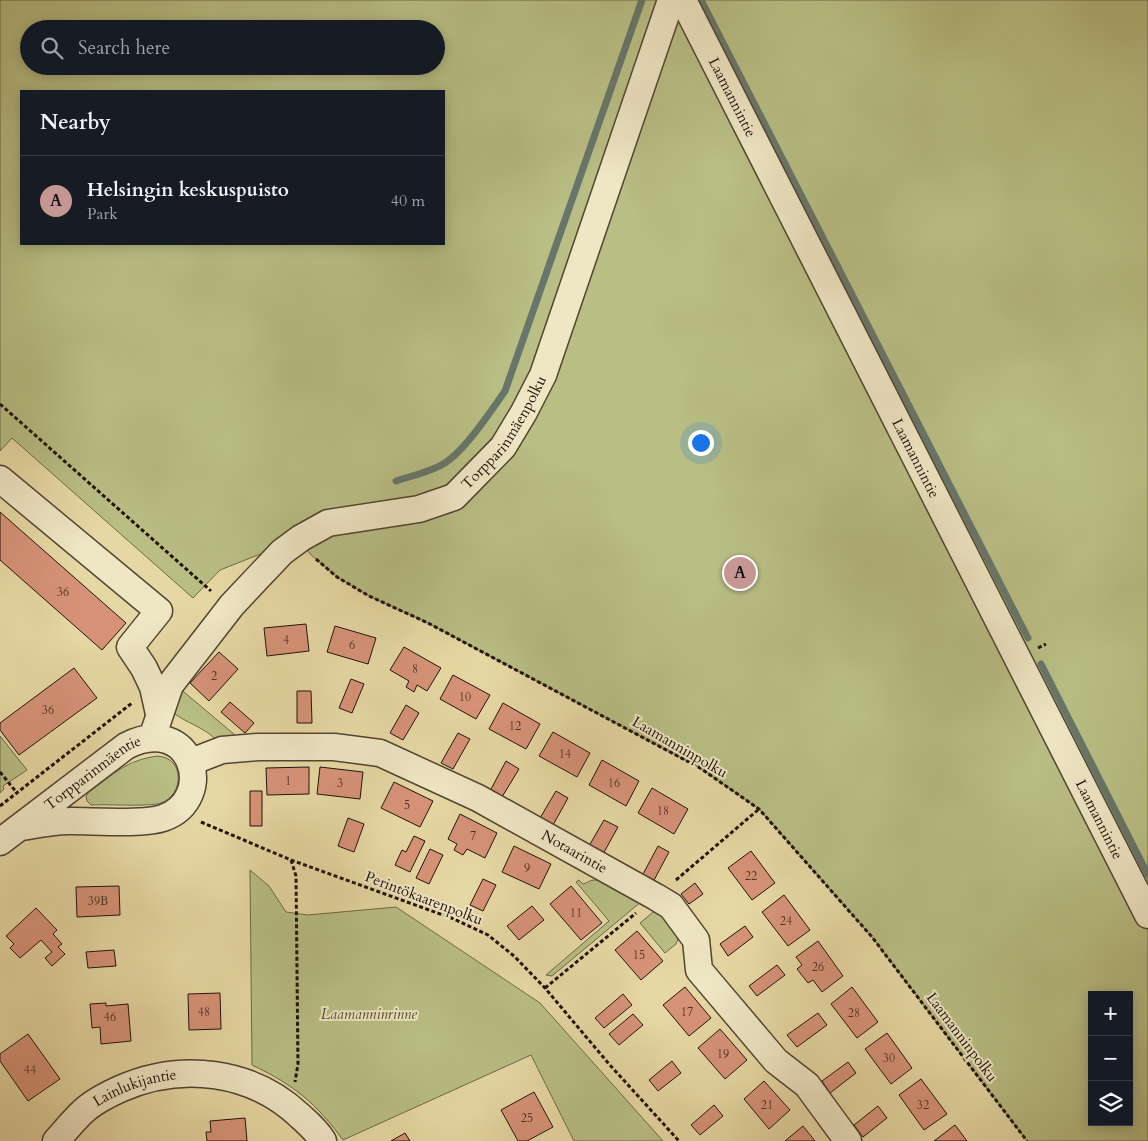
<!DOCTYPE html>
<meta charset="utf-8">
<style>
:root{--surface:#171b24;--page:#20242c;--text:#f1f3f6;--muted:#9ea1a6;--line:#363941;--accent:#c59692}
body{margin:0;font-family:Cardo,serif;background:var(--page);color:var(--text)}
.controls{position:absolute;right:15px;bottom:15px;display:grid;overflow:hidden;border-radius:0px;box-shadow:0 2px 12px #0003}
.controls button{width:45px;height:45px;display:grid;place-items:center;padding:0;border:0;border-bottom:1px solid var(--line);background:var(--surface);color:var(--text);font:25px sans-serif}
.you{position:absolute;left:700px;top:442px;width:18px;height:18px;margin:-12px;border:4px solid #fff;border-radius:50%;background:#1a73e8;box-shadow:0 0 0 8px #1a73e833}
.badge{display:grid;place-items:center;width:32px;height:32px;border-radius:50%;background:var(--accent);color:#111;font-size:16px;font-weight:700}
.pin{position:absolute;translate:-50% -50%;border:2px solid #fff;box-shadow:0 1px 5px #0006}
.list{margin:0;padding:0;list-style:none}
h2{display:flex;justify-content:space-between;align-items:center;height:65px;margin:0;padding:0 20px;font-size:21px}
h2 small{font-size:16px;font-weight:400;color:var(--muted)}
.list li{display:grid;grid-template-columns:32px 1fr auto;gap:15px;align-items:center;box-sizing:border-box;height:90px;padding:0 20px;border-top:1px solid var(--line)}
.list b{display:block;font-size:19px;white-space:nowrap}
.list p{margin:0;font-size:16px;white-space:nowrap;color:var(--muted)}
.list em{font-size:16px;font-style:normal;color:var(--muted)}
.icon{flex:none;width:28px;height:28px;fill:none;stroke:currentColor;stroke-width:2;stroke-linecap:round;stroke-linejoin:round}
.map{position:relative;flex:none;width:1148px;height:1141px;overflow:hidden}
.search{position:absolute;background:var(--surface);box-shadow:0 2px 12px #0003;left:20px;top:20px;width:425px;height:55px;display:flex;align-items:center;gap:12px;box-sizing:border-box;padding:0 18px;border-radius:28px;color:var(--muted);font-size:19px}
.panel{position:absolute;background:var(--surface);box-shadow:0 2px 12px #0003;left:20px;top:90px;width:425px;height:155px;border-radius:0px}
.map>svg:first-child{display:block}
</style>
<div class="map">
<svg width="1148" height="1141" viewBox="0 0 1148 1141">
<rect width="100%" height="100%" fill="#e6d8a4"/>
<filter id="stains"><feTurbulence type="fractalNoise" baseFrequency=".004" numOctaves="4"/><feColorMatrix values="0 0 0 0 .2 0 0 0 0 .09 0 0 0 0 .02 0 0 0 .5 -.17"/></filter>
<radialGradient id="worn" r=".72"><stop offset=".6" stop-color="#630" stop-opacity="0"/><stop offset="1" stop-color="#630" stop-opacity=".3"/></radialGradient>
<path fill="#b8be84" stroke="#6c6848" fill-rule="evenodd" d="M0 0H1148V1141H1027L872 937 759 809 700 768 428 623 369 596 337 577 310 554 301 538 220 570 193 598 12 438 0 451ZM29 29H436V66H29ZM21 91H444V244H21ZM1092 995H1129V1122H1092Z
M178 687 235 735 217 741C205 727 185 723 171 711Z
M0 736 27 770 3 786 4 789 0 793Z
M158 756C185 758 184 795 161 803 149 807 107 804 91 805L87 801 86 796 89 792C114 774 126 760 158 756Z
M250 870 269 886 286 912 308 915 396 907 540 1003 663 1141H574L531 1055 343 1140C316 1103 294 1085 252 1065Z
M579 880 583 884C587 883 590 880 594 880 602 879 629 898 642 901L552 976 546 975 609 921 576 882Z
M658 908 679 937 676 944 665 953 640 923Z"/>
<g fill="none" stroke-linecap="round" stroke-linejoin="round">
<path stroke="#67766a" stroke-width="7" d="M701 0 1028 638
M396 481C411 476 430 472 443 464 464 452 491 411 505 391L642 0
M1041 664 1148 875"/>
</g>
<path fill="#d79378" stroke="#21120b" d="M0 512 126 623 102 650 0 560Z
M306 624 309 651 267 656 264 628Z
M335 626 376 638 368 664 327 652Z
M404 647 441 668 427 691 417 685 414 692 406 687 409 681 390 670Z
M219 652 238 669 209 701 190 683Z
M74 668 97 698 19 755 0 730V723Z
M453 675 490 695 476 719 440 699Z
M351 679 364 684 352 713 339 708Z
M297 691H311L312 723H297Z
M230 702 254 723 245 733 221 712Z
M503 703 540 724 526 749 489 729Z
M406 705 419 713 403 740 390 733Z
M553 732 590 753 577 777 539 756Z
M458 733 470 739 453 769 441 763Z
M602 760 639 781 626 806 589 785Z
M506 761 519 769 502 797 490 791Z
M309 767V794L267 795 266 768Z
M320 767 363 772 360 799 317 794Z
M394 782 433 801 420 827 381 808Z
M652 788 688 809 674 834 638 813Z
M250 791H262V826H250Z
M556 791 568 798 553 825 540 818Z
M460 814 497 833 485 858 467 849 463 855 454 850 457 844 448 839Z
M348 818 364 824 354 852 338 846Z
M604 820 618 827 603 854 589 846Z
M414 836 425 841 410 872 395 865 402 850 406 852Z
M514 846 551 864 539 889 502 872Z
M658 846 669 852 653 882 642 876Z
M430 849 443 855 429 884 416 878Z
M751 851 775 883 752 900 728 868Z
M483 879 496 885 483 911 470 905Z
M695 883 703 894 689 904 681 894Z
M119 886 120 915 77 917 76 887Z
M571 886 602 923 581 940 550 904Z
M784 895 810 930 788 946 762 912Z
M532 906 544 920 519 940 507 926Z
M36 908 57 930 53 934 62 944 58 947 65 954 52 966 45 958 52 952 41 940 20 958 10 948 14 944 6 936Z
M745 926 753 937 728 956 720 944Z
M637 931 663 961 641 980 615 950Z
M818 941 843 976 822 992 813 980 808 983 797 969 802 965 796 957Z
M114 950 116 966 88 968 86 952Z
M777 965 785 975 757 996 749 986Z
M685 987 711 1018 689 1036 663 1005Z
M852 987 878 1022 857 1038 831 1004Z
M220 993 221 1029 189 1030 188 994Z
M623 994 632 1005 604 1028 595 1018Z
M106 1003V1006L128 1004 131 1041 101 1044 100 1027 92 1028 90 1004Z
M818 1013 827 1025 797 1047 787 1035Z
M633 1014 643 1025 619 1045 609 1034Z
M720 1029 747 1060 725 1079 698 1048Z
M887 1033 912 1068 891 1084 865 1049Z
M28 1034 60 1079 28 1101 0 1061V1054Z
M672 1061 681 1073 658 1091 649 1080Z
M848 1062 856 1073 830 1093 822 1081Z
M921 1079 947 1114 924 1130 899 1095Z
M764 1081 790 1110 769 1129 744 1099Z
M534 1092 553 1127 527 1141H518L501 1110Z
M714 1105 723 1116 700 1135 691 1125Z
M878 1106 887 1118 863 1137 854 1125Z
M245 1118 247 1141H207L206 1132H211L210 1121Z
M955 1125 967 1141H934Z
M803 1126 815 1141H785Z
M405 1133 410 1141H391Z"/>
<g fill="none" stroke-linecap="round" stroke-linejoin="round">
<defs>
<g id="minor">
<path id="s1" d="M683 0 1148 915"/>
<path d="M0 479 159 611 130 647 144 668 153 687 159 714"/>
<path id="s2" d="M152 738 170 685 232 605 282 552 301 538 328 523 419 509 454 497 503 447 524 412 543 375 671 0"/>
<path id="s3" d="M191 762 222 750 258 747H334L380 753 478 798 656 897 671 906 696 940 699 970 776 1061 807 1085 848 1141"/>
<path id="s4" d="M0 842 126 746C192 712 218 799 163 818 142 825 95 821 71 821 55 821 38 824 22 827"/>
<path id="s5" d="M56 1141C66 1130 76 1117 87 1108 97 1100 109 1094 120 1089 181 1062 251 1070 300 1116 309 1124 317 1131 323 1141"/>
</g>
</defs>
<use href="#minor" stroke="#524431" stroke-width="29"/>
<path stroke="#21120b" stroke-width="3" stroke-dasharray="4 2.5" stroke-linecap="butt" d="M0 404 211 591
M316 559 337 577 369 596 428 623 700 768 759 809 872 937 1027 1141
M1038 648 1046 644
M0 772 17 793
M0 806 132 703
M201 822 291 860 454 919 488 935 514 956 545 988 609 1064 679 1141
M291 860 296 876 298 1064 295 1082
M676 880 759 809
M545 988 636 913"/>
<use href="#minor" stroke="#efe6c4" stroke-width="26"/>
</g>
<g text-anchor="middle" stroke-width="4" stroke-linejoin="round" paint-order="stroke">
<g font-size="12" fill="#4e3226">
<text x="63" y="596">36</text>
<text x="286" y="644">4</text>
<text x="352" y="649">6</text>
<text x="415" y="673">8</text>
<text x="214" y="680">2</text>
<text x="465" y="701">10</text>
<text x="48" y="714">36</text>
<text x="515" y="730">12</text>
<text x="565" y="758">14</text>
<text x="288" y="785">1</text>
<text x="340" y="787">3</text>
<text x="614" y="787">16</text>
<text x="407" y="809">5</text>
<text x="663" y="815">18</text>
<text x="473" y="840">7</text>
<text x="527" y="872">9</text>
<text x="751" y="880">22</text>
<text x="98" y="905">39B</text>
<text x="576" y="917">11</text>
<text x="786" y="925">24</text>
<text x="639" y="959">15</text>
<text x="818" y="971">26</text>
<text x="204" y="1016">48</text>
<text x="687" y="1016">17</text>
<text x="854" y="1017">28</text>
<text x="110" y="1021">46</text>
<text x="723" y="1058">19</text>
<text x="889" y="1062">30</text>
<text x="30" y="1074">44</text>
<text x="767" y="1109">21</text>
<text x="923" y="1109">32</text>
<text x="527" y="1122">25</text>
</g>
<g font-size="15" fill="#21120b" stroke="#efe6c4">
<text dy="5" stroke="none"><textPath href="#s1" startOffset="109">Laamannintie</textPath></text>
<text dy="5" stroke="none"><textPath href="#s2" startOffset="496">Torpparinmäenpolku</textPath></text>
<text dy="5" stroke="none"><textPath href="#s1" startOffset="514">Laamannintie</textPath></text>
<text transform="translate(680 747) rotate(30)" y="5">Laamanninpolku</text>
<text dy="5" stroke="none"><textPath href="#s4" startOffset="116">Torpparinmäentie</textPath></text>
<text dy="5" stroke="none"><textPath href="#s1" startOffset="919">Laamannintie</textPath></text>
<text dy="5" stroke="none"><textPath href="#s3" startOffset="410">Notaarintie</textPath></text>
<text transform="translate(424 898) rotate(21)" y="5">Perintökaarenpolku</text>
<text transform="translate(962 1037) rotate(53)" y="5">Laamanninpolku</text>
<text dy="5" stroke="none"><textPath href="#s5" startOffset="98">Lainlukijantie</textPath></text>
</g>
<g font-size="15" font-style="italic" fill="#564e35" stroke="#efe6c4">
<text x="369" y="1019">Laamanninrinne</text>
</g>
</g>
<rect width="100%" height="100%" filter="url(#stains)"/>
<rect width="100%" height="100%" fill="url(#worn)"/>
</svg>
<div class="controls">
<button>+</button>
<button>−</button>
<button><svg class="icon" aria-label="layers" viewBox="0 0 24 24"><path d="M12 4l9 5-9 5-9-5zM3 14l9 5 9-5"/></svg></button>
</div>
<div class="you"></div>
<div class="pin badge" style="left:740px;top:573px">A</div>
<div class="search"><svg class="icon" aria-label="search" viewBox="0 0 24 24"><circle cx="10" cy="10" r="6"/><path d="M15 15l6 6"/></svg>Search here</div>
<section class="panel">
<h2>Nearby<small></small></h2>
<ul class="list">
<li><span class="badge">A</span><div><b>Helsingin keskuspuisto</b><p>Park</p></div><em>40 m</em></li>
</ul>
</section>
</div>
